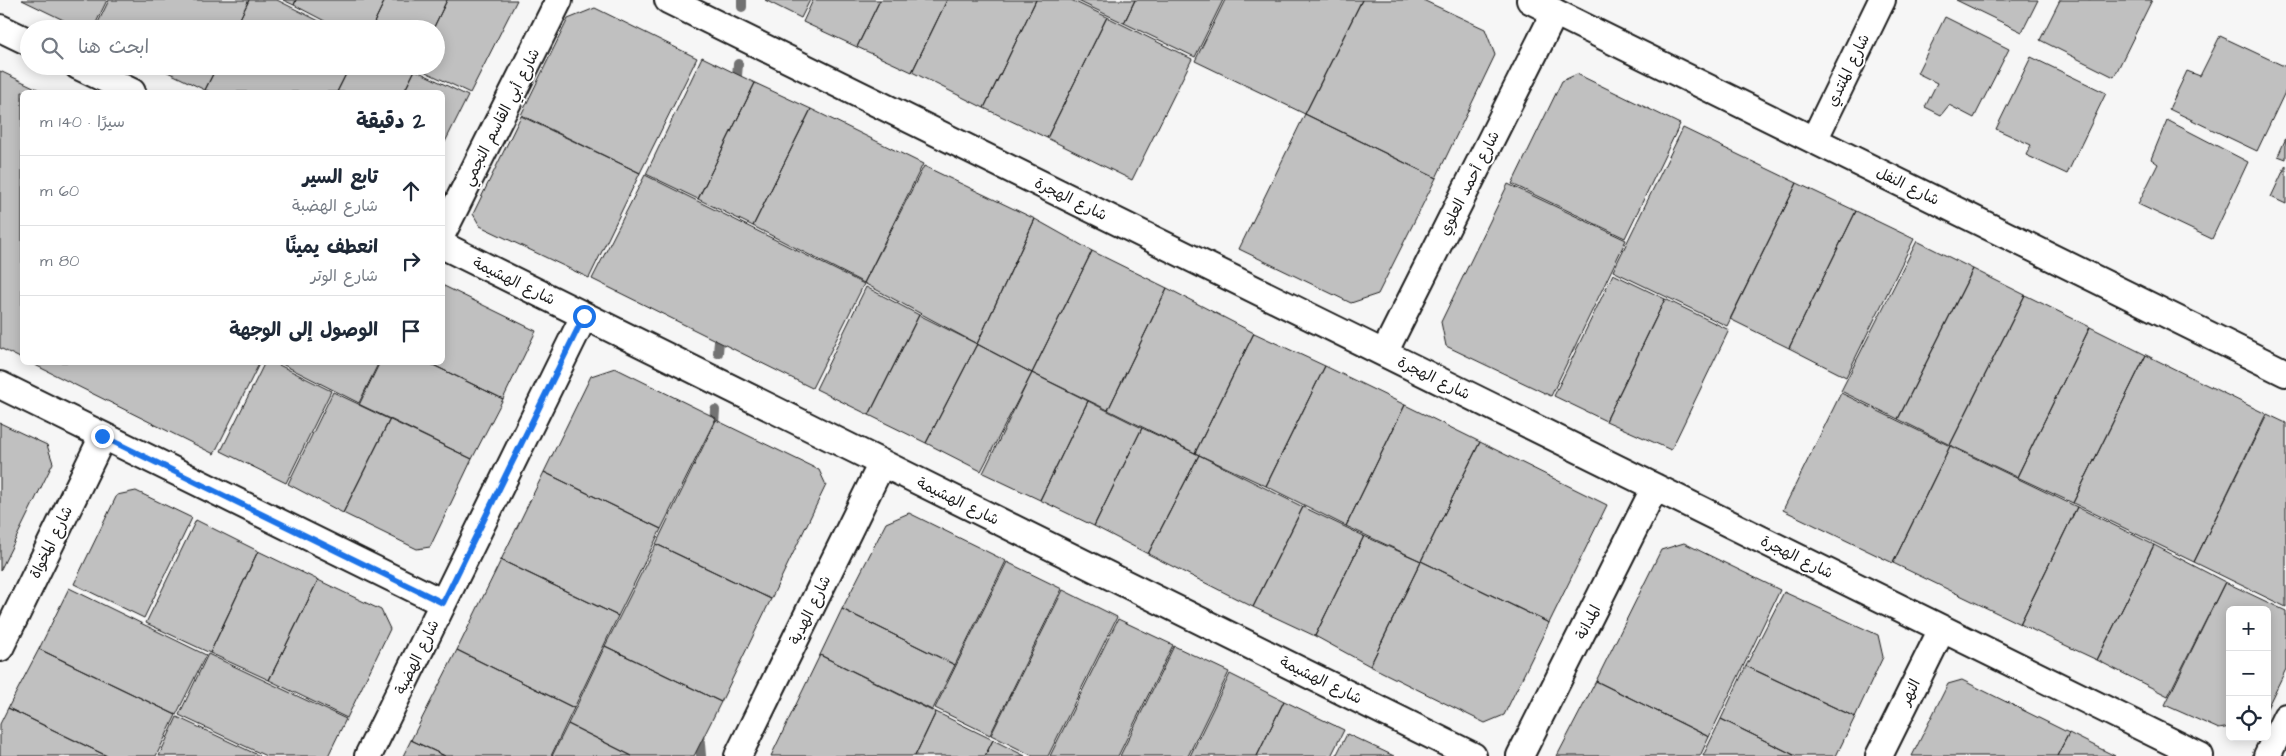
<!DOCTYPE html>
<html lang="ar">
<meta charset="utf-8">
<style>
:root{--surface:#fff;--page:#f6f6f7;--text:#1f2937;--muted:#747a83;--line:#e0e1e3}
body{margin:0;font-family:"Architects Daughter","Playpen Sans Arabic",sans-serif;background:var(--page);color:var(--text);direction:rtl}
.controls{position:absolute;right:15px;bottom:15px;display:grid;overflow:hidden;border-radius:8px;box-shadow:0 2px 12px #0003}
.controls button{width:45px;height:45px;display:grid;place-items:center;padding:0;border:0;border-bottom:1px solid var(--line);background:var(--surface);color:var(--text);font:25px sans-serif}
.stop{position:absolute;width:15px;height:15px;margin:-11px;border:4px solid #1a73e8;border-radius:50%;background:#fff}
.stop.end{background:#1a73e8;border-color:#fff;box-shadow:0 1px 5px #0008}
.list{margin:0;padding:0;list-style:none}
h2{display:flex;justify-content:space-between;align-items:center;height:65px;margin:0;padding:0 20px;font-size:21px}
h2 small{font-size:16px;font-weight:400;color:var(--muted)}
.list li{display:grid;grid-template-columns:32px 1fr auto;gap:15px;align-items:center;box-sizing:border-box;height:70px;padding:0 20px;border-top:1px solid var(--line)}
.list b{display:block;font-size:19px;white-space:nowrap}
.list p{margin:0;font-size:16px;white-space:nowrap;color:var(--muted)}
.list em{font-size:16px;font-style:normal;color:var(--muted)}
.icon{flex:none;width:28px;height:28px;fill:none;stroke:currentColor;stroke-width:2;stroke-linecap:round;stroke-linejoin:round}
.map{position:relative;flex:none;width:2286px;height:756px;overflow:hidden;direction:ltr}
.search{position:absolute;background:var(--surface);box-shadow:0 2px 12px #0003;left:20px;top:20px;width:425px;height:55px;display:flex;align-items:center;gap:12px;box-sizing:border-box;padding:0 18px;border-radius:28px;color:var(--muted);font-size:19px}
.panel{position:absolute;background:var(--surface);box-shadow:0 2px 12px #0003;left:20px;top:90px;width:425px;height:275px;border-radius:8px;direction:rtl}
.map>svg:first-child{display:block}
</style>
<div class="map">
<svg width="2286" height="756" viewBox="0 0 2286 756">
<rect width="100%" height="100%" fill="#f6f6f6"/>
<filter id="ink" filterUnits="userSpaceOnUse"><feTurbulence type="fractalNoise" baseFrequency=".02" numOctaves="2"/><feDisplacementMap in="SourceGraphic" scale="10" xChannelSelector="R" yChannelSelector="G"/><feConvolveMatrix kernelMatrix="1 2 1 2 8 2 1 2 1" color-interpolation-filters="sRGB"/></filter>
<g filter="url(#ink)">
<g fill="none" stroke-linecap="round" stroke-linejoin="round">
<path stroke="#727272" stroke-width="10" d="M742 7V0
M736 87 738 64
M718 353 720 329
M713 438 715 410
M699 732 701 756"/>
</g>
<path fill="#c0c0c0" stroke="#1c1c1c" d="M22 0H107L93 29H82Z
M109 0H249L235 29H95Z
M249 0H277L335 29H235Z
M283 0H296L294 5Z
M296 0H385L371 29H340L294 5Z
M385 0H447L433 29H371Z
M447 0H517L470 93 415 67 436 66V29H433Z
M765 0H810L801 18Z
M813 0H880L857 47 803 22Z
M880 0H947L912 72 857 47Z
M947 0H1036L984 108 912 72Z
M1036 0H1071L1107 17 1047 138 984 108Z
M1076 0H1135L1124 23Z
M1135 0H1223L1195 57 1124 23Z
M1225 0H1362L1305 114 1195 61Z
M1362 0H1423L1485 29 1495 55 1436 178 1305 114Z
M1956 0H2038L2022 32Z
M2060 0H2152L2114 77 2040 40Z
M595 8 697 58 640 173 521 115 568 19Z
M1107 17 1192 59 1132 180 1047 138Z
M1945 17 2009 49 1974 118 1949 105 1941 115 1925 107 1937 83 1917 73Z
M2220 36 2286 67V90L2257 151 2169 109 2187 71 2200 76Z
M702 57 755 83 698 199 646 174Z
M2031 57 2106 93 2067 174 2026 155 2031 145 1996 129Z
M155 66H217L205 90Z
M217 66H350L337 92H211L205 90Z
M350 66H407L415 70 404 92H337Z
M415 70 468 96 442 148V92H404Z
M0 71 44 92H22V359L0 348Z
M1577 74 1680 124 1625 238 1512 184 1562 81Z
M755 83 811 109 753 226 698 199Z
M811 109 923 164 864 283 753 226Z
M1305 114 1436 178 1378 294 1351 303 1239 249Z
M521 116 640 173 589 278 480 226 473 214Z
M2167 120 2248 162 2212 239 2138 204 2158 164 2151 159Z
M1683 128 1797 183 1727 326 1613 271Z
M2286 138V159L2278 156Z
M2286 165V204L2271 197Z
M924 166 1035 219 977 344 864 283Z
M645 175 864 284 812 388 592 279Z
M1797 183 1856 211 1789 348 1730 319Z
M1508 184 1626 240 1551 396 1446 346 1441 322Z
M1856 211 1914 239 1846 377 1789 348Z
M1035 219 1092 251 1032 373 977 344Z
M1917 241 1973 269 1898 419 1841 391Z
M1092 251 1167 288 1108 410 1032 373Z
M1973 269 2025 295 1950 445 1898 419Z
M1613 274 1665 299 1606 421 1554 396Z
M442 285 536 331 503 399 427 362H442Z
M866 287 919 315 869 415 816 389Z
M1167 288 1254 333 1195 453 1108 410Z
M2025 295 2090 327 2017 477 1950 445Z
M1665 299 1729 330 1671 450 1606 421Z
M919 315 977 344 926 443 869 415Z
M2090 327 2146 355 2073 503 2017 477Z
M1254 333 1325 366 1266 486 1195 453Z
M977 344 1032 373 981 471 926 443Z
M2146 355 2266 414 2194 562 2073 503Z
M29 362H260L214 454Z
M265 362H273L331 391 286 483 221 451Z
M278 362H379L359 403Z
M380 362H427L503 399 472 459 359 405Z
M1325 366 1405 405 1346 526 1266 486Z
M615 368 716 418 661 529 544 472 591 376Z
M1032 373 1088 401 1040 500 983 473Z
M333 392 390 419 343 513 288 484Z
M1841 393 1950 446 1893 563 1783 510Z
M1088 401 1142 428 1094 526 1040 500Z
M1405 405 1480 442 1421 561 1346 526Z
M2267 414 2286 423V607L2194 562Z
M390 419 472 459 430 547 417 549 343 513Z
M716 420 819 470 826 485 771 599 656 544Z
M0 423 47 445 53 463 0 571Z
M1142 428 1199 455 1148 554 1094 526Z
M1480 442 1607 505 1549 623 1421 561Z
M1950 446 2077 507 2020 624 1893 563Z
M1199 455 1303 507 1253 607 1148 554Z
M544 472 661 529 618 616 501 560Z
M136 491 192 518 144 618 74 584 117 495Z
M1303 507 1364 536 1315 636 1253 607Z
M2077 507 2154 545 2097 660 2020 624Z
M909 513 1006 561 955 665 842 609 886 523Z
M196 520 258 551 210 653 146 623Z
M1364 536 1421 561 1370 666 1315 636Z
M1684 543 1780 590 1709 737 1596 681 1661 550Z
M656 544 771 599 721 702 605 646Z
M2154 545 2225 582 2168 696 2097 660Z
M258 551 318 580 269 680 210 653Z
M501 560 618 616 574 708 457 650Z
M1421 561 1549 623 1504 715 1485 723 1370 666Z
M1007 562 1062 589 990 735 935 708Z
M318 580 381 610 390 629 347 718 269 680Z
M2225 582 2286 611V669L2267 708V610H2230V727L2219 729 2165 705Z
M69 588 206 655 176 715 39 649Z
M1063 590 1117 617 1048 756H1033L991 735Z
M1784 592 1878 635 1883 657 1855 717 1746 666Z
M842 609 955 665 932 711 820 655Z
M1118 619 1173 645 1118 756H1050Z
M605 646 721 702 694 756H632L568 724Z
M1174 646 1229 672 1188 756H1120Z
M39 649 176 715 156 756H107L8 708Z
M457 650 574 708 551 756H445L411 740Z
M208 654 346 719 328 756H266L179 715Z
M820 655 936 712 915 756H771Z
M1746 666 1855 717 1836 756H1796L1721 719Z
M1230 674 1284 701 1257 756H1190Z
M1962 680 2069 733 2057 756H1912L1948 684Z
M1596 681 1709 737 1700 756H1557Z
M1284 701 1344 730 1331 756H1257Z
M8 708 107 756H0V724Z
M936 712 993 740 985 756H915Z
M177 717 260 756H159Z
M1721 719 1796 756H1703Z
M568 724 632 756H552Z
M2069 733 2115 756H2057Z
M1347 734 1394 756H1336Z
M411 740 445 756H403Z
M993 740 1025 756H985Z"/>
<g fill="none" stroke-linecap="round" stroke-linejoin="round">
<defs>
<path id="street" d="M668 0 2200 756
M1530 0 2286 373
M0 28 29 42
M78 66 132 92
M1814 140 1882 0
M442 234 559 0
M442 245 1473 756
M1384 353 1555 12
M0 385 443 603
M0 648 103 436
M368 756 584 316
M738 756 882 463
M1520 756 1655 487
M1879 756 1942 629
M2267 756 2286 717"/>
</defs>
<use href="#street" stroke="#1c1c1c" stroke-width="30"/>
<use href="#street" stroke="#fff" stroke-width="26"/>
</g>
</g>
<g fill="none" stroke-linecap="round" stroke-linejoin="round" filter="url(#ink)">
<path stroke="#1a73e8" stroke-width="6" d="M102 436 443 603 584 316"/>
</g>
<g text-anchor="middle" stroke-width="4" stroke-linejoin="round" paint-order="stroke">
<g font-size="15" fill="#1c1c1c" stroke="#fff">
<text transform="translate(1848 70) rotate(-64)" y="5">شارع المنتدي</text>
<text transform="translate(501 117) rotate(-63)" y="5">شارع أبي القاسم النجمي</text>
<text transform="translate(1469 183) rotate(-63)" y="5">شارع أحمد العلوي</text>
<text transform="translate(1908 186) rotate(26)" y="5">شارع النفل</text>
<text transform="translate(1071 199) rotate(26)" y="5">شارع الهجرة</text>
<text transform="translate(514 281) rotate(26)" y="5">شارع الهشيمة</text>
<text transform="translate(1434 378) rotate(26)" y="5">شارع الهجرة</text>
<text transform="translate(958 501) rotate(26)" y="5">شارع الهشيمة</text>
<text transform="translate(51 542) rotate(-64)" y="5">شارع المخواة</text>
<text transform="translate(1797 557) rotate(26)" y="5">شارع الهجرة</text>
<text transform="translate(810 610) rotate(-64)" y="5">شارع الهدية</text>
<text transform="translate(1588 622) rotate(-63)" y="5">المدانة</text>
<text transform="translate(417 657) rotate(-64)" y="5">شارع الهضبة</text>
<text transform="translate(1321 680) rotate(26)" y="5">شارع الهشيمة</text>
<text transform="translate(1910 692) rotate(-64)" y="5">النهر</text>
</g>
</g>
</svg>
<div class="controls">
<button>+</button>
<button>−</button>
<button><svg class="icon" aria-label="locate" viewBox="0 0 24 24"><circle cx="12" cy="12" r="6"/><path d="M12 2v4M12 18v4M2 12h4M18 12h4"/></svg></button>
</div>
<div class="stop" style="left:584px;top:316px"></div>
<div class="stop end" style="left:102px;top:436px"></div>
<div class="search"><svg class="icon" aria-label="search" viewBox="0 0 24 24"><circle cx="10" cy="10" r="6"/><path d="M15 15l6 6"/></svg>ابحث هنا</div>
<section class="panel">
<h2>2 دقيقة<small>سيرًا · 140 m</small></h2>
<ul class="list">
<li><svg class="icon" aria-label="ahead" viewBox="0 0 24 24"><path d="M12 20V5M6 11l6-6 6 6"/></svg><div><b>تابع السير</b><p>شارع الهضبة</p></div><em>60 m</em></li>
<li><svg class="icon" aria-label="right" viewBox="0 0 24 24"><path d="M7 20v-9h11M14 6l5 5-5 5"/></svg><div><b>انعطف يمينًا</b><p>شارع الوتر</p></div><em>80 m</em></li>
<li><svg class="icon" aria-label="arrive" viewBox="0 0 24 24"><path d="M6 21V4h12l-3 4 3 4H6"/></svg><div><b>الوصول إلى الوجهة</b></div></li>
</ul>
</section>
</div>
